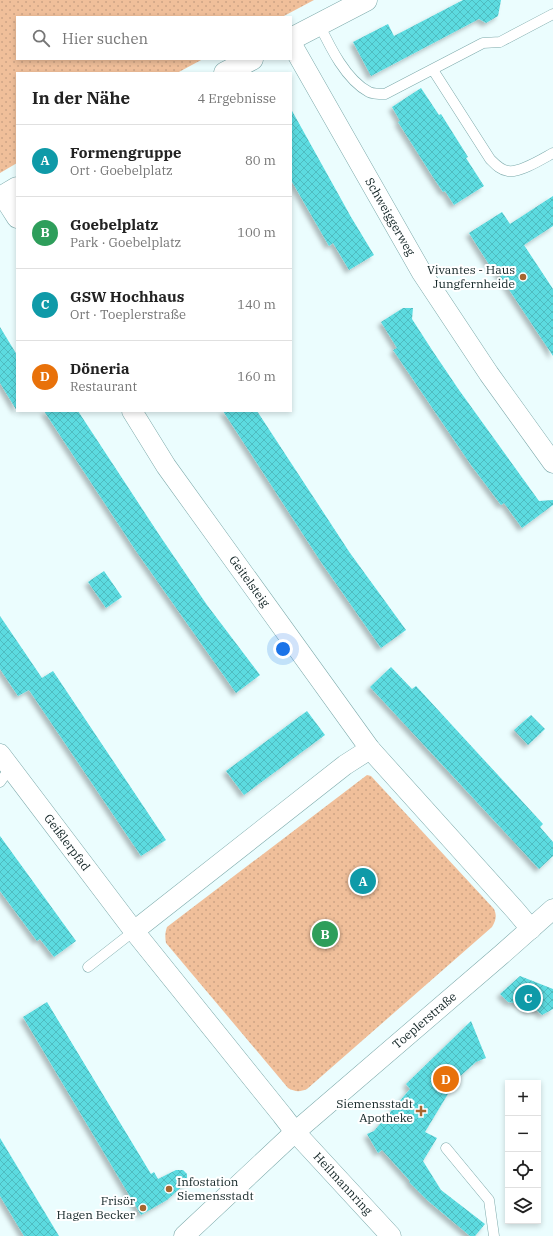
<!DOCTYPE html>
<html lang="de">
<meta charset="utf-8">
<style>
:root{--surface:#fff;--page:#f2f2f2;--text:#222;--muted:#767676;--line:#e0e0e0;--accent:#db2777}
body{margin:0;font-family:"IBM Plex Serif",serif;background:var(--page);color:var(--text)}
.controls{position:absolute;right:12px;bottom:12px;display:grid;overflow:hidden;border-radius:0px;box-shadow:0 2px 6px #0003}
.controls button{width:36px;height:36px;display:grid;place-items:center;padding:0;border:0;border-bottom:1px solid var(--line);background:var(--surface);color:var(--text);font:20px sans-serif}
.you{position:absolute;left:283px;top:649px;width:14px;height:14px;margin:-10px;border:3px solid #fff;border-radius:50%;background:#1a73e8;box-shadow:0 0 0 6px #1a73e833}
.badge{display:grid;place-items:center;width:26px;height:26px;border-radius:50%;background:var(--accent);color:#fff;font-size:13px;font-weight:700}
.pin{position:absolute;translate:-50% -50%;border:2px solid #fff;box-shadow:0 1px 4px #0006}
.list{margin:0;padding:0;list-style:none}
h2{display:flex;justify-content:space-between;align-items:center;height:52px;margin:0;padding:0 16px;font-size:17px}
h2 small{font-size:13px;font-weight:400;color:var(--muted)}
.list li{display:grid;grid-template-columns:26px 1fr auto;gap:12px;align-items:center;box-sizing:border-box;height:72px;padding:0 16px;border-top:1px solid var(--line)}
.list b{display:block;font-size:15px;white-space:nowrap}
.list p{margin:0;font-size:13px;white-space:nowrap;color:var(--muted)}
.list em{font-size:13px;font-style:normal;color:var(--muted)}
.icon{flex:none;width:22px;height:22px;fill:none;stroke:currentColor;stroke-width:2;stroke-linecap:round;stroke-linejoin:round}
.map{position:relative;flex:none;width:553px;height:1236px;overflow:hidden}
.search{position:absolute;background:var(--surface);box-shadow:0 2px 6px #0003;left:16px;top:16px;width:276px;height:44px;display:flex;align-items:center;gap:10px;box-sizing:border-box;padding:0 14px;border-radius:0px;color:var(--muted);font-size:15px}
.panel{position:absolute;background:var(--surface);box-shadow:0 2px 6px #0003;left:16px;top:72px;width:276px;height:340px;border-radius:0px}
.map>svg:first-child{display:block}
</style>
<div class="map">
<svg width="553" height="1236" viewBox="0 0 553 1236">
<defs>
<pattern id="green-dots" width="8" height="8" patternUnits="userSpaceOnUse"><rect width="8" height="8" fill="#f0bf9a"/><path d="M2 2h.1M6 6h.1" fill="none" stroke="#cda485" stroke-width="1.8" stroke-linecap="round"/></pattern>
<pattern id="building-cross-hatch" width="8" height="8" patternUnits="userSpaceOnUse"><rect width="8" height="8" fill="#5cdbe0"/><path d="M0 0l8 8M0 8l8-8" fill="none" stroke="#4fbcc0"/></pattern>
<filter id="shadow"><feDropShadow dx="-3.5" dy="3.5" stdDeviation="2" flood-color="#0004"/></filter>
</defs>
<rect width="100%" height="100%" fill="#ebfdfe"/>
<path fill="url(#green-dots)" d="M0 0H314L282 17H17V59H203L177 73H17V163L0 173Z
M367 775 371 776 494 909C497 916 496 920 492 927L307 1089C300 1092 295 1092 288 1088L166 943C165 937 165 933 167 927Z"/>
<path fill="url(#building-cross-hatch)" filter="url(#shadow)" d="M463 0H501L498 16 486 23 479 19 371 76 353 42 388 24 394 36Z
M421 88 439 115 441 114 468 157 466 158 484 186 454 205 445 191 443 192 431 174 398 122 400 121 392 107Z
M291 109 351 217 374 255 349 270 333 243 329 246 291 180Z
M553 196V226L524 245 553 289V356L492 264 490 266 469 233 502 212 510 224Z
M403 308H413L412 319 432 350 459 390 539 501 553 500V505L522 528 504 503 501 505 471 465 393 350 397 348 381 322Z
M0 327 17 355V411L0 383Z
M44 411H78L160 536 207 605 260 675 236 693 136 551Z
M223 411H257L350 553 406 630 381 648 321 562Z
M104 571 122 597 106 608 88 582Z
M0 616 42 678 53 671 166 840 141 856 29 690 18 696 0 669Z
M391 667 412 689 416 686 543 824 540 827 553 842V856L539 869 370 687Z
M307 711 325 735 244 795 226 771Z
M531 715 545 729 528 745 514 730Z
M0 836 76 941 54 957 40 939 37 941 0 891Z
M520 976 553 989V1009L542 1015 533 1007 529 1010 522 1004 508 1002 500 994Z
M47 1002 151 1174 154 1172 158 1179 176 1170H183L187 1174V1182L167 1200 141 1215 23 1017Z
M471 1021 486 1058 476 1062 457 1079 425 1132 437 1138 423 1161 441 1190 485 1224 475 1236H470L427 1200 409 1182 410 1181 382 1150 378 1153 367 1134 374 1131 410 1089 406 1084Z
M0 1138 59 1236H24L0 1196Z"/>
<g fill="none" stroke-linecap="round" stroke-linejoin="round">
<defs>
<path id="service" d="M319 24C330 47 346 80 369 92 373 94 380 94 385 94L483 43 500 42 553 14
M433 70 490 159C495 164 500 170 508 171 520 173 542 159 553 153
M0 782 10 768
M88 967 134 931
M446 1148 489 1200 494 1236"/>
<g id="minor">
<path id="s1" d="M291 43 422 273 489 374 553 463"/>
<path d="M3 196 17 218"/>
<path id="s2" d="M132 411 166 466 370 749 515 910 531 929"/>
<path id="s3" d="M0 754 134 931 282 1115 295 1132 391 1236"/>
<path d="M134 931 345 765 370 749"/>
<path id="s4" d="M184 1236 295 1132 501 955 553 909"/>
</g>
<path id="tertiary" d="M291 39 366 0
M225 73 252 59
M0 198 17 188"/>
</defs>
<use href="#service" stroke="#7daaab" stroke-width="11"/>
<use href="#minor" stroke="#7daaab" stroke-width="21"/>
<use href="#tertiary" stroke="#7daaab" stroke-width="23"/>
<use href="#service" stroke="#fff" stroke-width="10"/>
<use href="#minor" stroke="#fff" stroke-width="20"/>
<use href="#tertiary" stroke="#fff" stroke-width="22"/>
</g>
<g fill="#a6662f" stroke="#fff" stroke-width="1.5">
<circle cx="523" cy="277" r="4"/>
<path d="M419 1105h4v4h4v4h-4v4h-4v-4h-4v-4h4z"/>
<circle cx="169" cy="1189" r="4"/>
<circle cx="143" cy="1208" r="4"/>
</g>
<g text-anchor="middle" stroke-width="4" stroke-linejoin="round" paint-order="stroke">
<g font-size="12" fill="#132526" stroke="#fff">
<text dy="4" stroke="none"><textPath href="#s1" startOffset="200">Schweiggerweg</textPath></text>
<text dy="4" stroke="none"><textPath href="#s2" startOffset="207">Geitelsteig</textPath></text>
<text dy="4" stroke="none"><textPath href="#s3" startOffset="111">Geißlerpfad</textPath></text>
<text dy="4" stroke="none"><textPath href="#s4" startOffset="323">Toeplerstraße</textPath></text>
<text dy="4" stroke="none"><textPath href="#s3" startOffset="550">Heilmannring</textPath></text>
</g>
<g font-size="12" fill="#132526" stroke="#fff" text-anchor="end">
<text x="515" y="274">Vivantes - Haus<tspan x="515" dy="14">Jungfernheide</tspan></text>
<text x="413" y="1108">Siemensstadt<tspan x="413" dy="14">Apotheke</tspan></text>
<text x="177" y="1186" text-anchor="start">Infostation<tspan x="177" dy="14">Siemensstadt</tspan></text>
<text x="135" y="1205">Frisör<tspan x="135" dy="14">Hagen Becker</tspan></text>
</g>
</g>
</svg>
<div class="controls">
<button>+</button>
<button>−</button>
<button><svg class="icon" aria-label="locate" viewBox="0 0 24 24"><circle cx="12" cy="12" r="6"/><path d="M12 2v4M12 18v4M2 12h4M18 12h4"/></svg></button>
<button><svg class="icon" aria-label="layers" viewBox="0 0 24 24"><path d="M12 4l9 5-9 5-9-5zM3 14l9 5 9-5"/></svg></button>
</div>
<div class="you"></div>
<div class="pin badge" style="left:363px;top:881px;background:#0f9aa8">A</div>
<div class="pin badge" style="left:325px;top:934px;background:#2e9e5b">B</div>
<div class="pin badge" style="left:528px;top:998px;background:#0f9aa8">C</div>
<div class="pin badge" style="left:446px;top:1079px;background:#e8710a">D</div>
<div class="search"><svg class="icon" aria-label="search" viewBox="0 0 24 24"><circle cx="10" cy="10" r="6"/><path d="M15 15l6 6"/></svg>Hier suchen</div>
<section class="panel">
<h2>In der Nähe<small>4 Ergebnisse</small></h2>
<ul class="list">
<li><span class="badge" style="background:#0f9aa8">A</span><div><b>Formengruppe</b><p>Ort · Goebelplatz</p></div><em>80 m</em></li>
<li><span class="badge" style="background:#2e9e5b">B</span><div><b>Goebelplatz</b><p>Park · Goebelplatz</p></div><em>100 m</em></li>
<li><span class="badge" style="background:#0f9aa8">C</span><div><b>GSW Hochhaus</b><p>Ort · Toeplerstraße</p></div><em>140 m</em></li>
<li><span class="badge" style="background:#e8710a">D</span><div><b>Döneria</b><p>Restaurant</p></div><em>160 m</em></li>
</ul>
</section>
</div>
